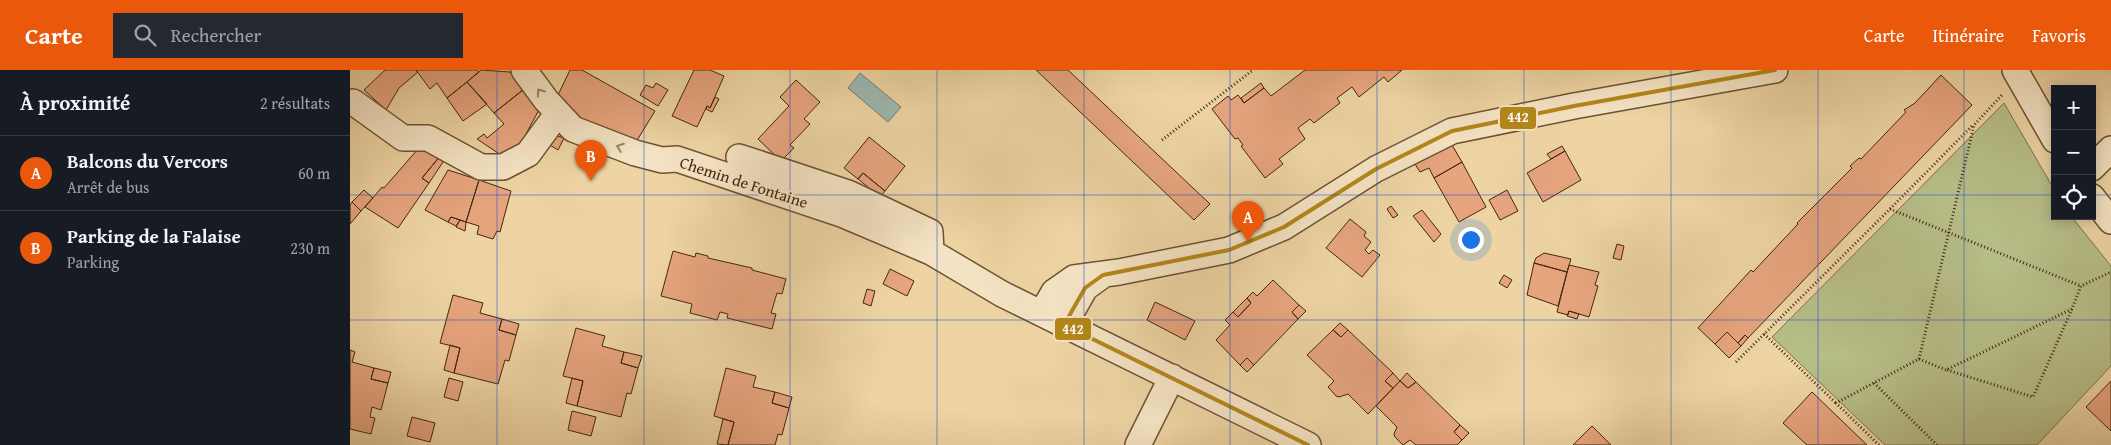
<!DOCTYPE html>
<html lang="fr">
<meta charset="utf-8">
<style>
:root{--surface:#171b24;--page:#242831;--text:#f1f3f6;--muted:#9ea1a6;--line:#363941;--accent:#ea580c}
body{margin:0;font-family:"Gentium Book Plus",serif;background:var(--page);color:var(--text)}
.controls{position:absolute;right:15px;top:15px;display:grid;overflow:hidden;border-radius:0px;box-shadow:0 2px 12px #0003}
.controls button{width:45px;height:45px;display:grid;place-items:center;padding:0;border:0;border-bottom:1px solid var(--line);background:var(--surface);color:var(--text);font:25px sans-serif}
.you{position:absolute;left:1120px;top:169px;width:18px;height:18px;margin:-12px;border:4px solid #fff;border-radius:50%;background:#1a73e8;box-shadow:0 0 0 8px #1a73e833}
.badge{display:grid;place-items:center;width:32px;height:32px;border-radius:50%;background:var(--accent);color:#fff;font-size:16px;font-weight:700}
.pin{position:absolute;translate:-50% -41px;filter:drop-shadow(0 1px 2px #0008)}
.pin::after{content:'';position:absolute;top:26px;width:18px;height:15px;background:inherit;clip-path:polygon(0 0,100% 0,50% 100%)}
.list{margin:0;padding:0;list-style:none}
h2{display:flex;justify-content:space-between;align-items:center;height:65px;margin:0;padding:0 20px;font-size:21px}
h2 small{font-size:16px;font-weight:400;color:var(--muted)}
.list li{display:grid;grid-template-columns:32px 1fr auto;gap:15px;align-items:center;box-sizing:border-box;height:75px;padding:0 20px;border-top:1px solid var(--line)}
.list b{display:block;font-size:19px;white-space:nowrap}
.list p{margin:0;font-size:16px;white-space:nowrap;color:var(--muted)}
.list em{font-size:16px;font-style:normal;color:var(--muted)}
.icon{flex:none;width:28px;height:28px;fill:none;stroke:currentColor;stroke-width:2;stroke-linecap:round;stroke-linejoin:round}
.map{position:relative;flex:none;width:1761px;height:375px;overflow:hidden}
header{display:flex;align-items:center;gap:30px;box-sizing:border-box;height:70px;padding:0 25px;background:var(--accent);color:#fff}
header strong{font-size:24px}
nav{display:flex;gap:28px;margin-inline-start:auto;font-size:18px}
.search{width:350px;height:45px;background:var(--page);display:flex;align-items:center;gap:12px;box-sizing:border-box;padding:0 18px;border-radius:0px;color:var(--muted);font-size:19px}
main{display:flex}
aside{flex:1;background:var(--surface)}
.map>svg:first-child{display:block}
</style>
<header>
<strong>Carte</strong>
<div class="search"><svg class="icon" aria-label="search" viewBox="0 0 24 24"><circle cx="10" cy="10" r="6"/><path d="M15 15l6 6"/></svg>Rechercher</div>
<nav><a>Carte</a><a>Itinéraire</a><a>Favoris</a></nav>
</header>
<main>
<aside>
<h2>À proximité<small>2 résultats</small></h2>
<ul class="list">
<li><span class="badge">A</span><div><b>Balcons du Vercors</b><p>Arrêt de bus</p></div><em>60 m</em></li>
<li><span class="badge">B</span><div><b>Parking de la Falaise</b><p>Parking</p></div><em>230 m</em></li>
</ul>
</aside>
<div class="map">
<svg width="1761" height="375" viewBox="0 0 1761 375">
<rect width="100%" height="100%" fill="#eed4a3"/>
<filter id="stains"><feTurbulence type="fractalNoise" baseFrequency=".004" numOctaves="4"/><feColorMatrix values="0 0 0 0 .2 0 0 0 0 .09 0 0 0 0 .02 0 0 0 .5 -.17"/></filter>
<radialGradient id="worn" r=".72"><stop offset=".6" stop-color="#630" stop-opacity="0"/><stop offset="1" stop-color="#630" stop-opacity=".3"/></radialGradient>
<path fill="#b6bd87" stroke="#7c724b" d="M1654 33 1705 121V146H1721L1761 196V296L1687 375H1535L1422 267Z"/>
<path fill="#9cb7af" stroke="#787d6f" d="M510 3 551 37 538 52 498 18Z"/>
<path fill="#e7a57e" stroke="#42270f" d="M35 0H66L68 2 49 18 36 40 14 20Z
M66 0H127L129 2 97 28 87 13 80 19Z
M131 0 160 2 174 19 144 43 117 12Z
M220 0H232L305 41 286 72 239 55 207 27Z
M344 0H360L374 6 360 38 357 36 347 57 322 46Z
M686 0H718L860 134 844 150Z
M955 0H1052L1038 12 1034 7 1009 27 1002 17 987 28 990 33 964 53 960 49 948 58 955 69 929 89 933 94 915 108 891 76 893 75 888 68 885 69 862 39 878 26 881 30 888 25 894 33 914 18 921 26Z
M1591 5 1622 35 1398 268 1395 265 1388 273 1377 262 1365 274 1348 258 1401 200 1403 202 1448 154 1447 153 1502 98 1500 96 1509 88 1511 89 1556 42 1554 40 1565 33Z
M446 10 470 32 454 49 460 54 440 75 444 78 431 91 408 69 439 36 430 27Z
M117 12 137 34 113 51 97 28Z
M306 13 318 20 308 36 290 25 296 15 303 18Z
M911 13 914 18 894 33 891 28Z
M174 19 190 38 170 75 157 89 127 69 134 64 137 68 154 54 144 43Z
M365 27 369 29 362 42 356 39 357 36 360 38Z
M201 64 214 68 208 80 195 72Z
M519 67 555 96 535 121 513 103 508 109 494 98Z
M74 72 91 85 72 108 79 113 48 158 15 137 32 117 34 118Z
M1102 75 1112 92 1084 108 1079 98 1070 102 1065 94Z
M1212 76 1215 81 1201 89 1197 84Z
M1215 81 1231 110 1193 132 1177 103Z
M91 85 95 89 79 113 72 108Z
M1112 92 1136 137 1109 152 1084 108Z
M98 100 129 110 116 152 101 147 98 152 75 140Z
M513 103 535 121 530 127 508 109Z
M129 110 161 121 150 162 147 161 143 169 127 164 129 156 116 152Z
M14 120 23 128 11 141 2 132Z
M1157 120 1168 141 1150 150 1139 130Z
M2 132 11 141 0 154V135Z
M1041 136 1048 145 1043 148 1037 139Z
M1072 140 1091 164 1084 172 1063 146Z
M101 147 110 150 106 156 98 152Z
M1000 149 1016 162 1014 166 1021 172 1015 180 1019 184 1023 180 1030 185 1012 207 976 178Z
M110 150 116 152 115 161 106 157Z
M1267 174 1274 176 1271 190 1263 188Z
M323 181 345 187 346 183 358 186V188L402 198V200L436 209 432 224 427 223 421 243 426 244 422 259 377 248 378 244 370 242 367 250 340 243 342 234 311 226Z
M1194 183 1221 189 1217 202 1184 193 1186 188Z
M1184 193 1217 202 1208 236 1177 225Z
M1219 195 1249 202 1245 215 1248 216 1239 247 1219 241 1218 245 1207 242Z
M540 199 564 211 557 226 533 214Z
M1154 205 1162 210 1157 218 1149 213Z
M923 210 949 235 942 242 948 249 904 295 897 288 890 295 866 270 880 255 875 250 883 242 888 247 901 233 897 228 903 222 907 226Z
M517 219 525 221 521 236 513 233Z
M103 225 133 233 130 243 152 249 149 260 166 265 159 291 155 290 148 314 104 303 110 278 90 273Z
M897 228 901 233 888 247 883 242Z
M805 232 845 251 835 270 797 250Z
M949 235 956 241 948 249 942 242Z
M1219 241 1229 244 1227 249 1217 246Z
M152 249 169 254 166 265 149 260Z
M990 253 998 260 991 267 983 260Z
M226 258 255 266 252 276 274 282 271 293 288 298 281 324 277 323 271 347 227 336 233 311 213 306Z
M983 260 991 267 998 260 1043 303 1035 311 1043 318 1018 344 998 324 989 327 986 326 978 317 984 311 957 285Z
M1377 262 1391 276 1379 288 1365 274Z
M1395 265 1398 268 1391 276 1388 273Z
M100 275 110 278 104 303 94 300Z
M0 280 5 282 2 292 24 298 21 309 38 313 31 340 22 337 20 347 25 348 21 364 0 359Z
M274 282 292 286 288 298 271 293Z
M897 288 904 295 897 302 890 295Z
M24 298 41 302 38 313 21 309Z
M376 298 406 306 403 317 425 322 422 333 439 338 432 365 428 364 425 375H378L384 352 364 346Z
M1043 303 1050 311 1043 318 1035 311Z
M1057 303 1066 312 1058 318 1050 311Z
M99 308 113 312 108 331 94 327Z
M222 308 233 311 227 336 216 333Z
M1050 311 1058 318 1066 312 1110 355 1104 362 1112 370 1107 375H1066L1060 370 1053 375 1045 367 1044 364 1047 357 1026 336Z
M1761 311V361L1736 337Z
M425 322 442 327 439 338 422 333Z
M1462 322 1517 375H1457L1433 353Z
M222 341 246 347 241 366 218 360Z
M62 347 85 353 80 372 57 366Z
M373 349 384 352 378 375 367 374Z
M1110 355 1119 363 1112 370 1104 362Z
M1242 356 1261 375H1223Z"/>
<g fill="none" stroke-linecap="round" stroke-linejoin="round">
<defs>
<path id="minor" d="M174 0 196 30 223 59 285 83 312 90 327 89 494 145 581 182 652 224 958 375
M1665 0 1705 70
M3 32 53 68H78L131 97H153L178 84 208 43
M389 87 498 123 580 162 581 182
M1742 98 1761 79
M1742 127 1761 151
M692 243 704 222 724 208 769 202 879 180 934 157 1026 99 1102 61 1224 36 1425 0
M714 255 735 218 753 205
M788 375 822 307"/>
</defs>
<use href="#minor" stroke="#6d5234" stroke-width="28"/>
<path stroke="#42270f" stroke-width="3" stroke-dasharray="1 2.5" stroke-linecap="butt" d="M812 70 903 0
M1540 139 1622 56
M1414 264 1486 333
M1569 289 1596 300 1722 239 1731 216 1761 202
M1386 292 1540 139 1731 216
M1597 300 1683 327 1722 239
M1524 313 1587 375
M1529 375 1486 333 1569 289 1624 55 1652 25"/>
<use href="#minor" stroke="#f4e3c3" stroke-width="25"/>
<defs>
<path id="bus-1" d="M958 375 714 255 735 218 753 205 879 180 934 157 1026 99 1102 61 1224 36 1425 0"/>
</defs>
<use href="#bus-1" stroke="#f4e3c3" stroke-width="8"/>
<use href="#bus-1" stroke="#b38719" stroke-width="4"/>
</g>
<defs><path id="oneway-chevron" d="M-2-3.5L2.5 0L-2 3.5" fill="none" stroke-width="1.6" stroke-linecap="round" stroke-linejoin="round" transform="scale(1.25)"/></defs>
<g stroke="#9b8569">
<use href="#oneway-chevron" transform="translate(190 22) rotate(-126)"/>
<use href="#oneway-chevron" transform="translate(270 77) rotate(-159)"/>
</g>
<path fill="none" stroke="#1d4ed8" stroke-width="1" stroke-opacity="0.55" d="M147 0V375M294 0V375M440 0V375M587 0V375M734 0V375M880 0V375M1027 0V375M1174 0V375M1321 0V375M1468 0V375M1614 0V375M0 125H1705M1742 125H1761M0 250H1761"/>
<g text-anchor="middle" stroke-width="4" stroke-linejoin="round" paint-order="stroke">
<g font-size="16" fill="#42270f" stroke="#f4e3c3">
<text transform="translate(394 112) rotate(18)" y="6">Chemin de Fontaine</text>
</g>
</g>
<g stroke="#f4e3c3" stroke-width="2">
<rect x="1149" y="36" width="38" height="24" rx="5" fill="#b38719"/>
<rect x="704" y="247" width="38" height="24" rx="5" fill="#b38719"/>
</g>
<g font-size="14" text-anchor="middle" font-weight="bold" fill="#fff">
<text x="1168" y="52">442</text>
<text x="723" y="264">442</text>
</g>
<rect width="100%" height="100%" filter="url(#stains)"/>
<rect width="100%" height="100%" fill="url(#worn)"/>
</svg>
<div class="controls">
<button>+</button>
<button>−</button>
<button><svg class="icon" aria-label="locate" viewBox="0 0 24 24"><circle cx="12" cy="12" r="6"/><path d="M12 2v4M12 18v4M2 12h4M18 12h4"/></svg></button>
</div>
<div class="you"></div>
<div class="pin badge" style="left:898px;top:172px">A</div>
<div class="pin badge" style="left:241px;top:111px">B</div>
</div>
</main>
